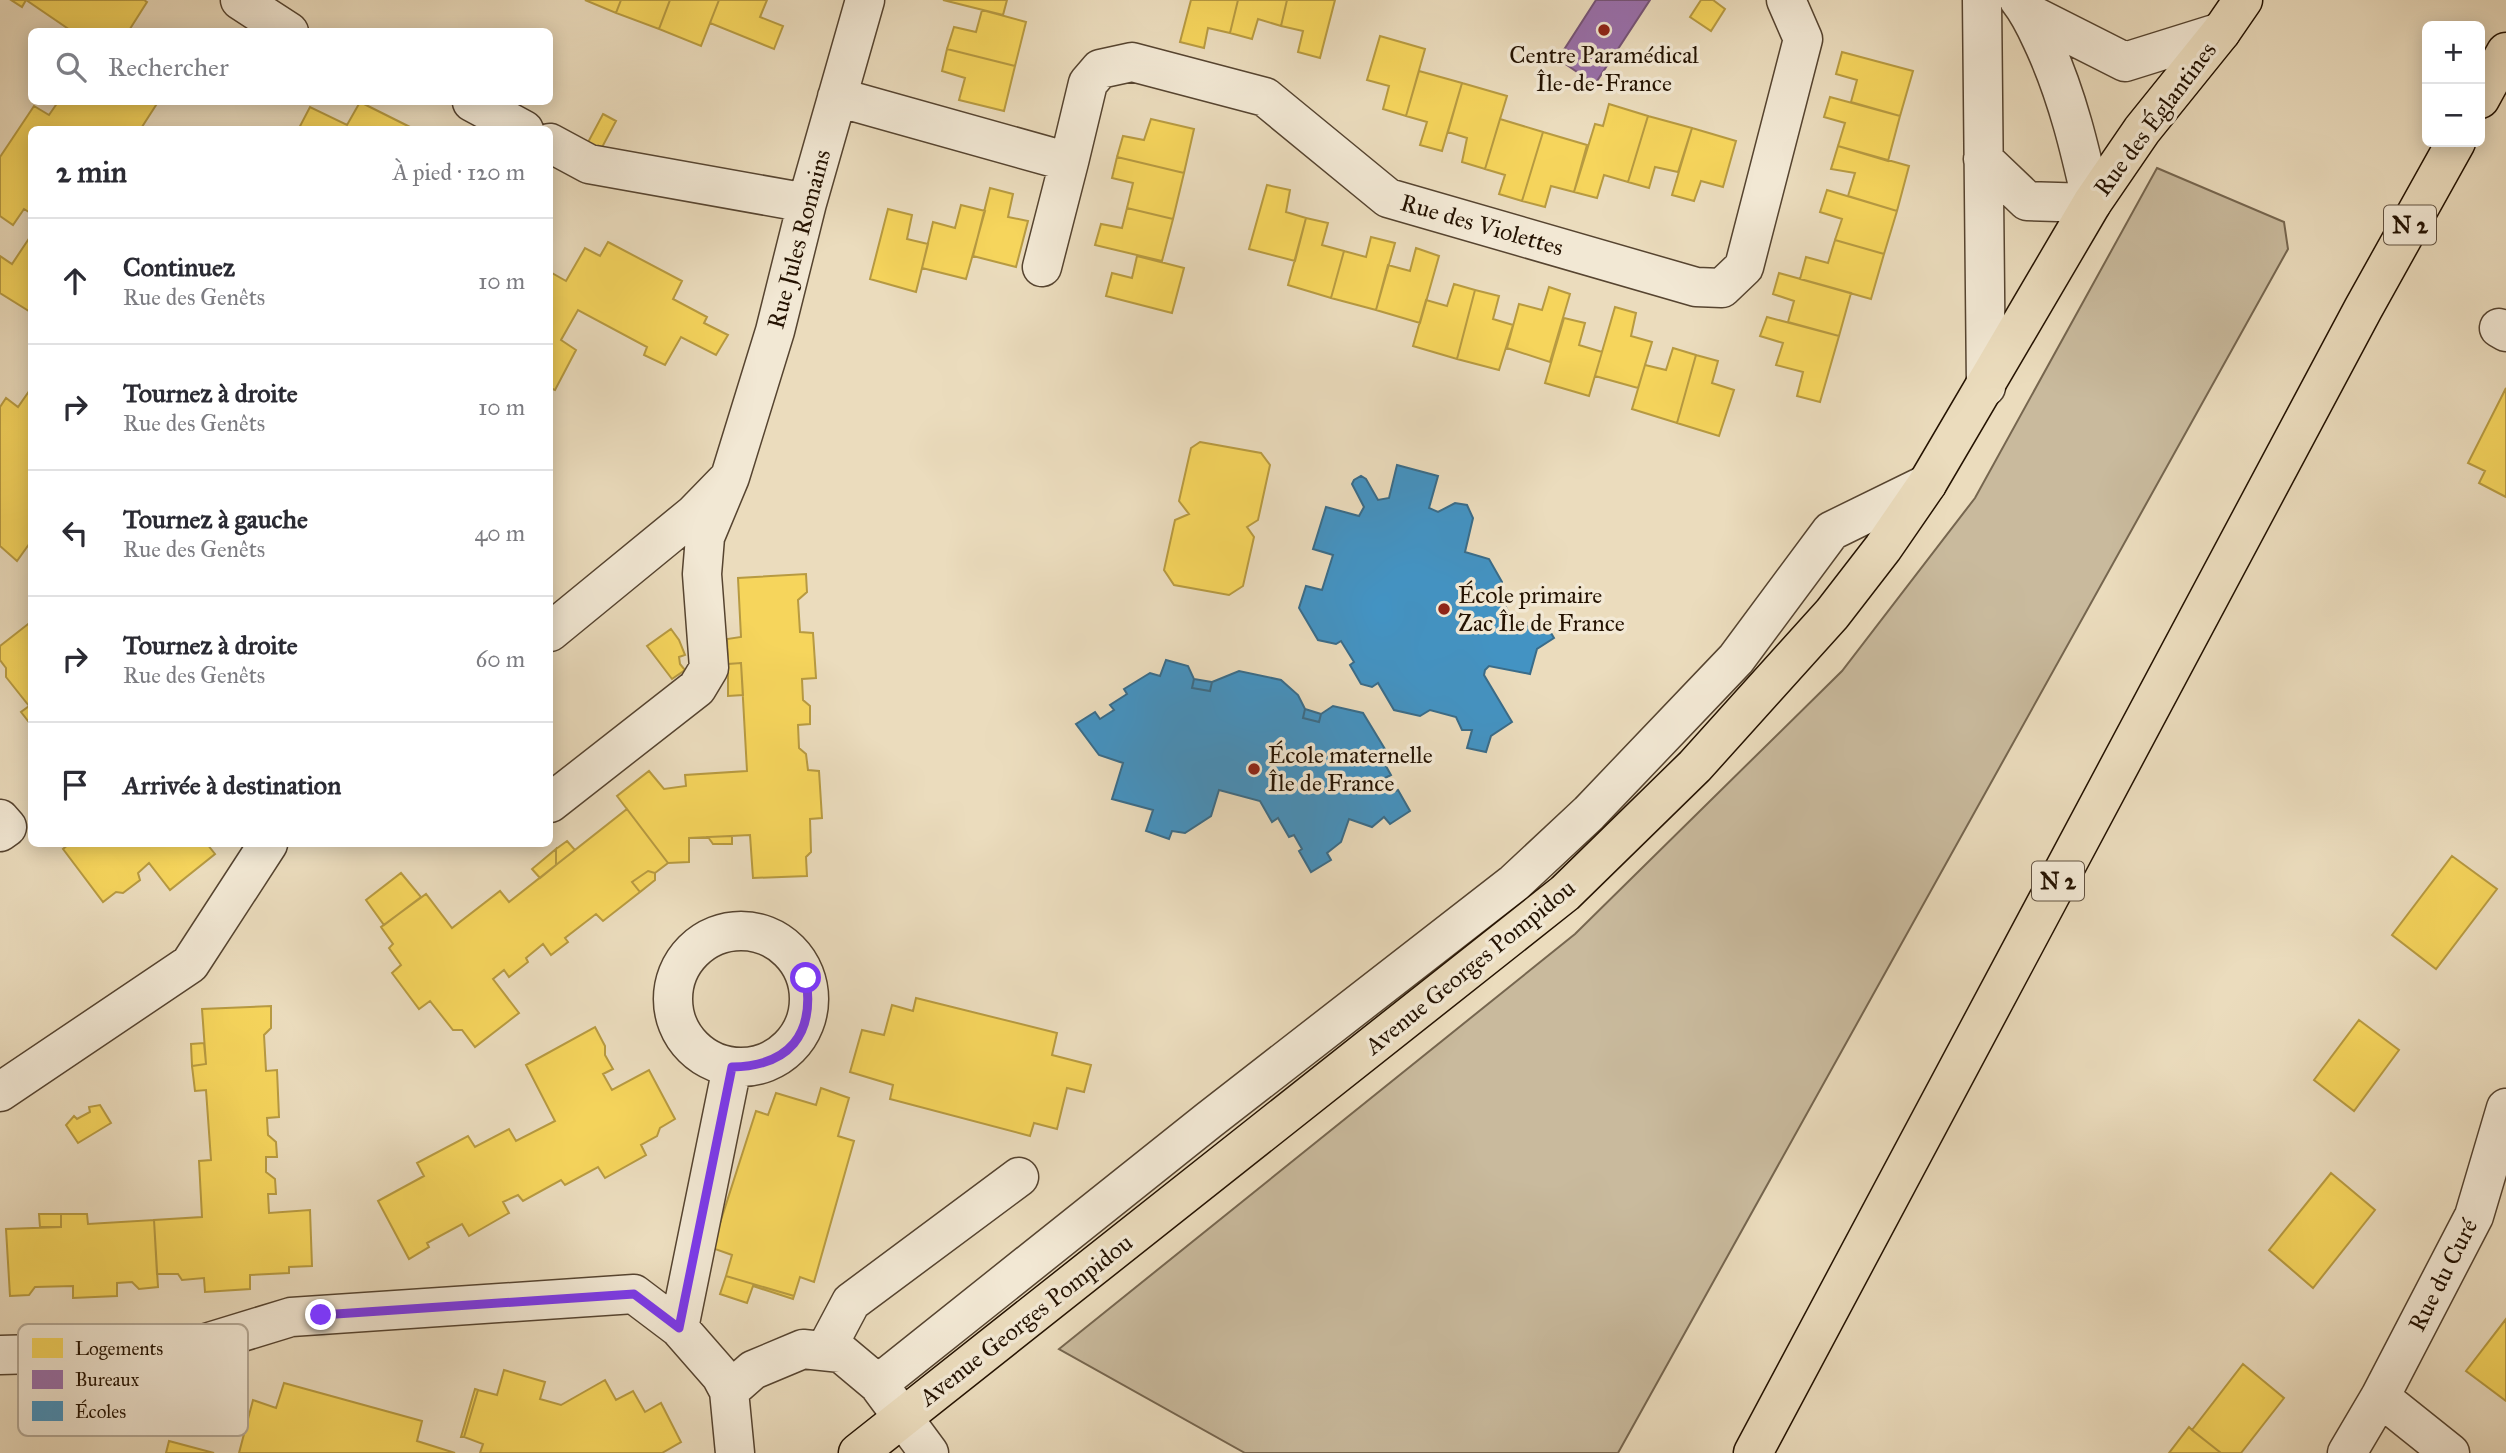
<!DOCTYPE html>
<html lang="fr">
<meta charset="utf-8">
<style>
:root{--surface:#fff;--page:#f7f7f7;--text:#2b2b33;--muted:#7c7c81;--line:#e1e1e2}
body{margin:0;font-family:"IM FELL Great Primer",serif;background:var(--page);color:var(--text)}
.controls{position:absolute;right:21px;top:21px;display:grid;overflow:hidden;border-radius:10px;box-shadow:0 4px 18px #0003}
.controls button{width:63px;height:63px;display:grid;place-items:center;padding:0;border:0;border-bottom:2px solid var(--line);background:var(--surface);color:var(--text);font:35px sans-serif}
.stop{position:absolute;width:21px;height:21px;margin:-16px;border:5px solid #7c3aed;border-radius:50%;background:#fff}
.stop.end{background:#7c3aed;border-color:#fff;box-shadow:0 2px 7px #0008}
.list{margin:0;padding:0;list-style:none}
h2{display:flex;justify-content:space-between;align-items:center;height:91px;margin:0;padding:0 28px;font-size:30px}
h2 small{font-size:23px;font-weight:400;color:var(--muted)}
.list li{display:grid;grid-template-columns:46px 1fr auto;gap:21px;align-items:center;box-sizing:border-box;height:126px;padding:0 28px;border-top:2px solid var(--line)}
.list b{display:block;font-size:26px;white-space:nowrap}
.list p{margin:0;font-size:23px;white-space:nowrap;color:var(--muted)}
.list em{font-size:23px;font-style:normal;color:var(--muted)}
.icon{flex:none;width:38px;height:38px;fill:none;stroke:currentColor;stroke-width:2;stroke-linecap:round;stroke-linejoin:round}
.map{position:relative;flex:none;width:2506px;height:1453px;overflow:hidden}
.search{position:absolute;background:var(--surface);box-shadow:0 4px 18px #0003;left:28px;top:28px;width:525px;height:77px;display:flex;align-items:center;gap:18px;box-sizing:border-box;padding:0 24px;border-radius:10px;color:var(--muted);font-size:26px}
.panel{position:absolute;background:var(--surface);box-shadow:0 4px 18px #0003;left:28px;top:126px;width:525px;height:721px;border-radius:10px}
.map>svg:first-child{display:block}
</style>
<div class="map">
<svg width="2506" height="1453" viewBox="0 0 2506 1453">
<rect width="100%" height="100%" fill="#ebdcbd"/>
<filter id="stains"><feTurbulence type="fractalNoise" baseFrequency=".00286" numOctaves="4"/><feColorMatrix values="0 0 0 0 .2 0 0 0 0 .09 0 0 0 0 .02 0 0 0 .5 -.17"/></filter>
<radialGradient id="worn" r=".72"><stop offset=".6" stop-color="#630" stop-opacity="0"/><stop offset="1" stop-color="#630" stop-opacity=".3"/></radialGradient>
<path fill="#c9ba9d" stroke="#76664f" stroke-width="2" d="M2157 168 2284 222 2288 249 1618 1453H1245L1059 1349 1575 934 1842 671 1975 498Z"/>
<path fill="#f6d55c" stroke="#b79a41" stroke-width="2" d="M11 0H144L147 2 128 32H73L26 0 22 7Z
M585 0H621L616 13Z
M621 0H670L659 29 616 13Z
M670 0H719L701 46 659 29Z
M719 0H767L760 17 783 26 774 49 710 23Z
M943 0H1007L1003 15Z
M1191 0H1238L1230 33 1208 28 1204 48 1180 42Z
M1238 0H1287L1281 26 1258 19 1252 39 1230 33Z
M1287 0H1335L1320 58 1298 52 1303 31 1281 26Z
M1701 0H1713L1725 9 1711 31 1690 17Z
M982 10 1026 22 1015 66 947 49 954 27 976 32Z
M1380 36 1425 49 1406 116 1383 109 1389 86 1367 80Z
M947 49 1015 66 1004 111 959 100 965 78 942 71Z
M1842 52 1913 71 1900 116 1851 102 1857 80 1836 74Z
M1419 71 1462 83 1442 151 1420 145 1427 122 1406 116Z
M1462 83 1507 96 1485 169 1462 162 1467 138 1448 132Z
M1830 97 1900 116 1888 161 1838 146 1845 123 1824 117Z
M58 102H158L140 130H32V214L24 209 13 225 0 216V157L34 106 49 115Z
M360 102 416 130H298L310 107 347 125Z
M1609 104 1648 116 1628 182 1604 175 1597 198 1574 192 1595 124 1603 126Z
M603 114 616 121 599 153 586 146Z
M1648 116 1692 128 1678 172 1655 167 1649 188 1628 182Z
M1151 119 1194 129 1184 173 1117 157 1123 136 1144 140Z
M1500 119 1543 132 1522 201 1499 194 1505 175 1485 169Z
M1692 128 1736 141 1723 187 1701 181 1694 201 1672 195Z
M1543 132 1587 145 1574 192 1551 186 1545 207 1522 201Z
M1838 146 1909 166 1897 211 1848 196 1855 173 1831 169Z
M1117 157 1184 173 1173 219 1127 208 1133 183 1112 178Z
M1267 185 1290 190 1286 212 1306 218 1295 261 1249 249Z
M990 188 1013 194 1008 217 1028 221 1016 267 973 256Z
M1827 190 1897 211 1884 254 1835 240 1842 219 1820 212Z
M961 205 985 211 966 279 922 268 933 222 955 228Z
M1127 208 1173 219 1162 261 1095 245 1101 224 1122 228Z
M888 209 912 215 907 239 928 244 916 292 870 279Z
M1306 218 1328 223 1322 245 1344 251 1331 298 1288 285Z
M32 234V313L0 293V256L12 264Z
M1371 237 1395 243 1376 310 1331 298 1344 251 1366 257Z
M1835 240 1884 254 1871 299 1800 279 1806 257 1828 263Z
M608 242 682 281 673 299 707 317 704 323 728 335 716 355 681 337 665 365 644 355 647 347 578 310 561 340 576 350 555 390 550 388V272L566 281 585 248 600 256Z
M1416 248 1439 256 1420 323 1376 310 1388 265 1410 271Z
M1137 256 1184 268 1172 313 1106 296 1112 273 1132 278Z
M1779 273 1851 293 1839 336 1788 322 1794 301 1773 294Z
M1454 284 1475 290 1457 359 1413 346 1426 300 1447 306Z
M1549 287 1570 294 1550 362 1507 348 1519 304 1542 310Z
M1475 290 1499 296 1493 319 1513 325 1499 370 1457 359Z
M1615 307 1636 313 1631 336 1652 342 1638 388 1595 376Z
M1767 317 1839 336 1820 402 1797 396 1803 372 1776 365 1783 343 1760 336Z
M1564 318 1585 323 1579 345 1602 352 1589 396 1545 383Z
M1673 348 1696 355 1677 423 1632 409 1645 365 1666 370Z
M1696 355 1718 361 1712 383 1734 390 1719 436 1677 423Z
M32 387V540L17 561 0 546V407L6 398 18 407Z
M2506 388V497L2479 483 2485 471 2468 463Z
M1200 442 1261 453 1270 465 1258 520 1247 527 1254 537 1243 586 1229 595 1174 585 1164 570 1175 520 1189 514 1179 501 1191 448Z
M806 574 807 592 798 600 800 632 813 633 816 678 802 679 803 700 810 706V724L798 725 799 748 806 754 808 770 819 771 822 818 810 819 811 852 806 857 807 876 753 878 750 835 689 838V862L668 863 617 796 649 771 664 789 686 786 685 775 747 771 741 663 728 664 727 639 741 637 738 578Z
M32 621V726L21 712 29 706 6 677V668L0 660V646Z
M671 629 679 640 685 655 679 657 680 664 685 670 672 679 647 646Z
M741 663 743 695 728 696V664Z
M627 809 668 863 655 873 648 871 632 882 640 892 603 921 596 914 565 938 568 942 551 955 543 944 526 958 528 962 509 977 504 970 493 979 519 1013 475 1047 462 1030H453L430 1001 419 1009 392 973 401 965 389 948 393 944 381 927 426 894 452 928 500 891 509 902Z
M732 836V844H713L708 837Z
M567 841 575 850 556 865V849Z
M69 844H207L215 854 170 890 149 863 138 873 140 880 123 893 116 892 103 902 63 849Z
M556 849V865L540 878 532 869Z
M2452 856 2497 889 2436 969 2392 935Z
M648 871 655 873V880L640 892 632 882Z
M401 873 421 897 384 925 366 900Z
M916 998 1057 1033 1052 1055 1091 1065 1084 1092 1067 1088 1057 1129 1034 1123 1030 1136 890 1099 893 1085 850 1072 862 1030 884 1035 892 1005 913 1011Z
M271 1006V1028L264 1035 266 1071 277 1070 279 1117 267 1118 268 1135 276 1142 277 1157H266V1172L275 1179 276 1194H268L269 1213 310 1210 312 1266 289 1267V1273L250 1275V1289L205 1292 204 1278 182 1280 178 1274H157L154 1220 202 1217 199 1161 211 1160 206 1090 195 1091 192 1066 206 1064 202 1009Z
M2359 1020 2399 1050 2354 1111 2314 1080Z
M595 1027 605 1046V1055L613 1069 603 1074 612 1090 649 1070 675 1119 660 1128 657 1136 641 1145 646 1155 605 1178 598 1167 565 1185 561 1180 523 1201 518 1195 503 1202 509 1213 469 1236 462 1224 427 1243 429 1247 409 1259 378 1201 424 1176 417 1163 468 1136 475 1147 509 1129 516 1141 555 1121 526 1065Z
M204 1043 206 1064 192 1066 191 1044Z
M821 1088 849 1098 838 1136 854 1141 814 1282 800 1277 794 1296 726 1276 732 1255 712 1248 756 1111 768 1115 776 1093 816 1105Z
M100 1105 111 1123 78 1143 66 1125 74 1116 77 1119 90 1112 89 1107Z
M2331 1173 2375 1210 2313 1288 2269 1250Z
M39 1214H61V1227H40Z
M61 1214H87L88 1224 154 1220 158 1287 139 1289 132 1282 117 1283V1296L73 1298V1286L35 1287 29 1295 10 1296 6 1229 61 1227Z
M726 1276 794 1296 793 1299 753 1286 747 1303 720 1294Z
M2506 1319V1401L2466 1371Z
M2243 1364 2284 1398 2241 1453H2221L2192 1430Z
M504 1370 545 1382 540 1399 561 1405 605 1380 616 1400 633 1391 645 1412 661 1403 681 1442 662 1453H480L483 1444 464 1437 478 1390 497 1395Z
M284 1383 422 1421 417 1441 455 1453H239L253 1400 276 1408Z
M475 1389 478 1390 464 1437H461Z
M2189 1427 2192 1430 2221 1453H2169Z
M169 1441 214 1453H166Z"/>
<path fill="#9970ab" stroke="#765478" stroke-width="2" d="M1596 0H1650L1595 84 1558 59Z"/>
<path fill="#4393c3" stroke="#3a6c89" stroke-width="2" d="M1397 465 1438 476 1429 508 1438 512 1455 503 1467 505 1473 518 1465 552 1489 559 1502 582 1499 595 1513 620 1526 622 1531 630 1545 623 1554 638 1537 649 1530 674 1489 666 1485 670 1484 675 1512 722 1491 736 1486 752 1467 748 1472 730H1462L1456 717 1430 710 1420 716 1394 710 1378 683 1372 687 1361 684 1350 665 1354 662 1341 641 1336 644 1318 640 1299 608 1306 586 1322 590 1333 555 1313 549 1326 507 1359 516 1364 507 1352 484 1354 480 1361 476 1366 479 1378 500 1389 498Z
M1166 660 1188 666 1194 679 1192 688 1210 691 1212 682 1239 671 1281 680 1298 695 1305 709 1303 718 1319 722 1321 714 1333 706 1363 713 1388 754 1382 759 1391 775 1385 778 1393 792 1398 790 1410 811 1390 824 1384 817 1372 827 1349 819 1341 842 1327 853 1331 860 1311 872 1299 851 1302 849 1294 835 1289 837 1278 818 1272 822 1260 801 1219 790 1211 816 1185 833 1172 831 1169 839 1146 831 1153 810 1112 799 1123 763 1099 755 1076 724 1095 712 1100 719 1114 710 1110 705 1127 694 1124 689 1150 673 1160 676Z
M1194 679 1212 682 1210 691 1192 688Z
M1305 709 1321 714 1319 722 1303 718Z"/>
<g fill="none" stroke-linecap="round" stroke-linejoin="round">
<defs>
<path id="minor" d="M240 0 289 32
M1982 0 1986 387
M2030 14 2125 62 2221 32
M837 97 1069 162 1088 83 1100 69 1132 62 1265 97 1388 198 1696 287 1722 288 1744 267 1803 39 1786 0
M472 102 524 130
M550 143 589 164 807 203
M1983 159 2027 201 2092 203C2080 150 2068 98 2045 47 2037 30 2031 15 2019 0
M1042 267 1069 162
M2499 328 2506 332
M730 477 775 331 807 203 865 0
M550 632 694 514 730 477 705 537 702 574 709 668 697 688 550 803
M0 819 7 827 0 832
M673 999a68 68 0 1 1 136 0a68 68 0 1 1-136 0Z
M0 1092 190 964 268 844
M679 1328 732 1067
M825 1351 851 1302 1019 1177
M0 1355 183 1350 291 1317 634 1294 679 1328 721 1376 729 1391 735 1453
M878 1384 1209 1120 1514 883 1589 813 1736 659 1831 531 1927 484
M729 1391 753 1370 803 1349 841 1353 878 1384 929 1453
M2380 1397 2450 1453
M2347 1453 2380 1397 2474 1216 2506 1108"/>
<path id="major" d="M2480 99 2506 52
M858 1453 1565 893 1695 766 1832 614 1883 548 1927 484 2092 203 2142 130 2221 32 2243 0
M1753 1453 2363 309 2456 142"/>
</defs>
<use href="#minor" stroke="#564430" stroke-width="41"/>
<use href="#major" stroke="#241201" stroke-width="41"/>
<use href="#minor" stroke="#f2e8d4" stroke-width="38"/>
<use href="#major" stroke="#ebdcbd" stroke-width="38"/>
</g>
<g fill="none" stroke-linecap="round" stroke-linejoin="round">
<path stroke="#7c3aed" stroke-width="9" d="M321 1315 634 1294 679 1328 732 1067C789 1066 815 1035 806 978"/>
</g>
<g fill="#8f2418" stroke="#f2e8d4" stroke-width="2.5">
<circle cx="1604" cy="30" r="7"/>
<circle cx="1444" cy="609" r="7"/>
<circle cx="1254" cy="769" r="7"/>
</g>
<g text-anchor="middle" stroke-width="7" stroke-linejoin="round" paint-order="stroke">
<g fill="#f2e8d4" stroke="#625240" stroke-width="2">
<rect x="2384" y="205.5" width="52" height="39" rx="5"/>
<rect x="2032" y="861.5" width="52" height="39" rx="5"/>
</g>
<g font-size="23" font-weight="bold" fill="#241201">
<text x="2410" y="233">N 2</text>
<text x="2058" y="889">N 2</text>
</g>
<g font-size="24" fill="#241201" stroke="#f2e8d4" text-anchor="start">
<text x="1604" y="63" text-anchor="middle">Centre Paramédical<tspan x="1604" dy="28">Île-de-France</tspan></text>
<text x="1458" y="603">École primaire<tspan x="1458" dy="28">Zac Île de France</tspan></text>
<text x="1268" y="763">École maternelle<tspan x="1268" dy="28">Île de France</tspan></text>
</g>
<g font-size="24" fill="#241201" stroke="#f2e8d4">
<text transform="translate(2155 119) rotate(-53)" y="8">Rue des Églantines</text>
<text transform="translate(1482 225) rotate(16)" y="8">Rue des Violettes</text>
<text transform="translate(799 239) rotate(-75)" y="8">Rue Jules Romains</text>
<text transform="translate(1470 967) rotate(-39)" y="8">Avenue Georges Pompidou</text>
<text transform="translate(2443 1275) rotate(-63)" y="8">Rue du Curé</text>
<text transform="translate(1026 1320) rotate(-38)" y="8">Avenue Georges Pompidou</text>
</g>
</g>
<rect x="18" y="1324" width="230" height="112" rx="10" fill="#f2e8d4" stroke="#b4a895" stroke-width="2"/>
<rect x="32" y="1338" width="31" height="20" fill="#f6d55c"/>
<rect x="32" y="1370" width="31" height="19" fill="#9970ab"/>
<rect x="32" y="1401" width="31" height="20" fill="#4393c3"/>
<g font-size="19" fill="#241201">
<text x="75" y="1355">Logements</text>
<text x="75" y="1386">Bureaux</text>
<text x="75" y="1418">Écoles</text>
</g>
<rect width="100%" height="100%" filter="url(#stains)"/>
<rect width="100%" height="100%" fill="url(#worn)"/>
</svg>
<div class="controls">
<button>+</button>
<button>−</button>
</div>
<div class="stop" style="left:806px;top:978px"></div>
<div class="stop end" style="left:321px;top:1315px"></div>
<div class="search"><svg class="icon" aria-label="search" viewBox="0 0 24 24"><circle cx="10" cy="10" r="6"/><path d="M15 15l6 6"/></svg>Rechercher</div>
<section class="panel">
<h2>2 min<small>À pied · 120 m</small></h2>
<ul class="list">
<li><svg class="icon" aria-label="ahead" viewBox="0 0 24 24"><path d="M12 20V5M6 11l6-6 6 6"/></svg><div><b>Continuez</b><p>Rue des Genêts</p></div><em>10 m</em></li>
<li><svg class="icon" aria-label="right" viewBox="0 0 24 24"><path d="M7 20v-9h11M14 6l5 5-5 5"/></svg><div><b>Tournez à droite</b><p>Rue des Genêts</p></div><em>10 m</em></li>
<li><svg class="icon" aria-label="left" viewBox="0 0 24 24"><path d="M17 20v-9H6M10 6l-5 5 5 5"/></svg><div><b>Tournez à gauche</b><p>Rue des Genêts</p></div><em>40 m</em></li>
<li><svg class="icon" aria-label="right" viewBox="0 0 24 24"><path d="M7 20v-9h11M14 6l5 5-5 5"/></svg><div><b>Tournez à droite</b><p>Rue des Genêts</p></div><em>60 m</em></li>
<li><svg class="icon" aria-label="arrive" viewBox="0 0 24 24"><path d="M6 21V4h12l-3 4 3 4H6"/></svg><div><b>Arrivée à destination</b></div></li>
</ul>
</section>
</div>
